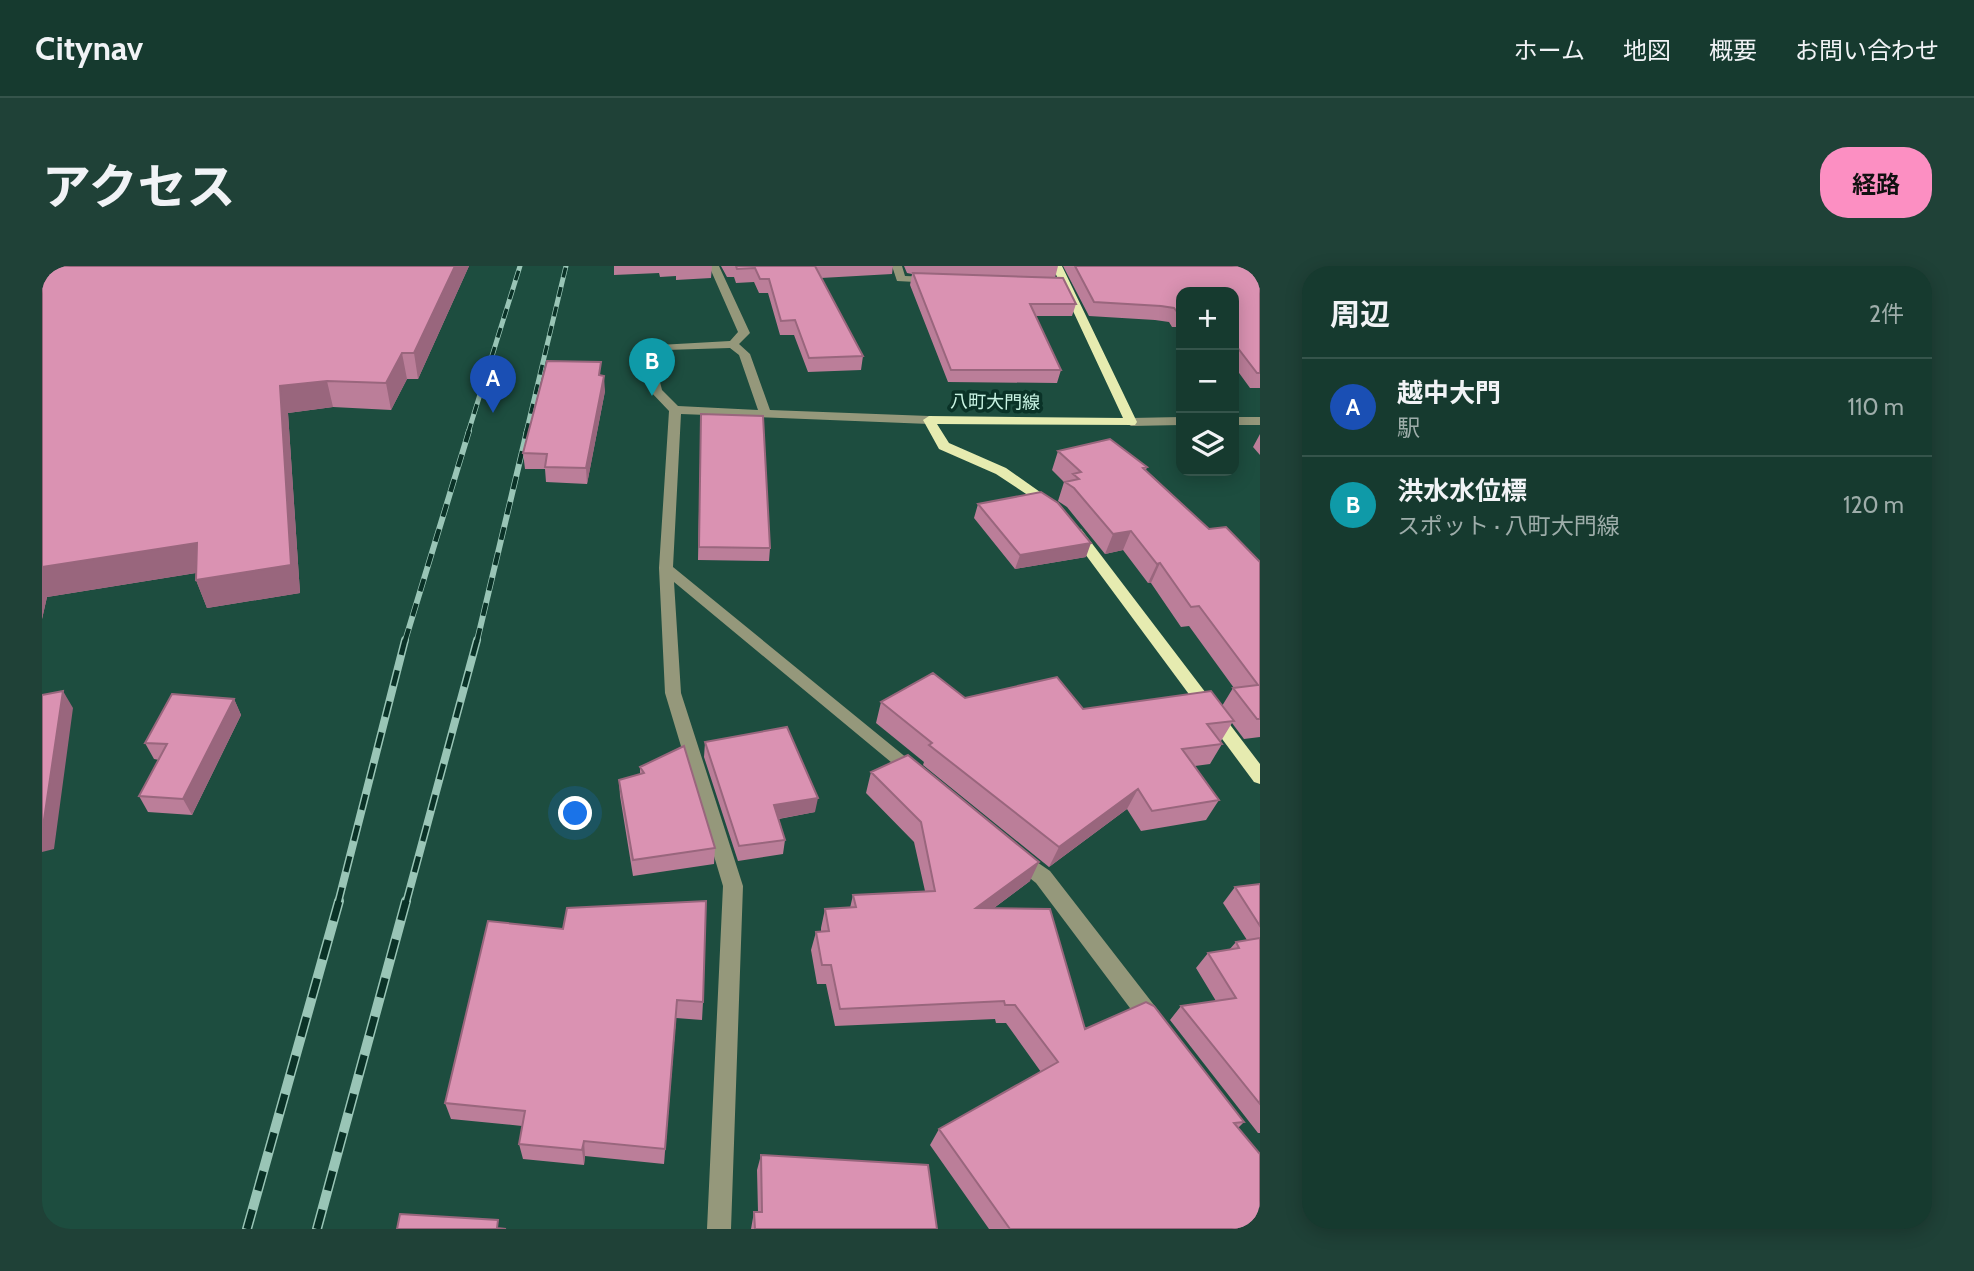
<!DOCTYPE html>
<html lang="ja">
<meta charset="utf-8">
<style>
:root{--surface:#163a2f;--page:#1f4137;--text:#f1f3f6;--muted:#9eadaa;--line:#35544b;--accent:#fc8fc2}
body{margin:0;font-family:Cabin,"Noto Sans JP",sans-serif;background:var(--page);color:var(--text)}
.controls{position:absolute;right:21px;top:21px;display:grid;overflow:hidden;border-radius:14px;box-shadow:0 4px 18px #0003}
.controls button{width:63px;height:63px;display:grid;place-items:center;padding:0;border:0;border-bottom:2px solid var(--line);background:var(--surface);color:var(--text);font:35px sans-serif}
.you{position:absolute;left:534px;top:548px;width:24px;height:24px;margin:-18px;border:5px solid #fff;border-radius:50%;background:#1a73e8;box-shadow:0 0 0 10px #1a73e833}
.badge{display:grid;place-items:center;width:46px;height:46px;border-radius:50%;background:var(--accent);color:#fff;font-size:23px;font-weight:700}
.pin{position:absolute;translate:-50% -58px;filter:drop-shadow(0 2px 4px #0008)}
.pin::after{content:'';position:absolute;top:37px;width:24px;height:21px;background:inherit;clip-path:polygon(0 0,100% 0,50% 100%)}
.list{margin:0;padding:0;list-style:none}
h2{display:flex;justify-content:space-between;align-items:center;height:91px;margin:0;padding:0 28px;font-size:30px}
h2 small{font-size:23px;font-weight:400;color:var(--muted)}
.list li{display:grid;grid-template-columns:46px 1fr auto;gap:21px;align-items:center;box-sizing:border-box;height:98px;padding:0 28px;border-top:2px solid var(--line)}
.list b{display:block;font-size:26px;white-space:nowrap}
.list p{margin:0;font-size:23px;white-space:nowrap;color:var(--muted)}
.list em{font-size:23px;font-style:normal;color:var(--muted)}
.icon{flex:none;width:38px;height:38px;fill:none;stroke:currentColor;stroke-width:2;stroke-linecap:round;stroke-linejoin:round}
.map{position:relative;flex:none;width:1218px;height:963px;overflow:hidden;border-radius:28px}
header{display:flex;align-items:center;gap:42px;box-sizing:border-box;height:98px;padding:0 35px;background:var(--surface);border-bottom:2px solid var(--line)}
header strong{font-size:33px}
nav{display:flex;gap:38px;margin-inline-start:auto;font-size:24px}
.intro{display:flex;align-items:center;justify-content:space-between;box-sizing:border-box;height:168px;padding:0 42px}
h1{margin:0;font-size:49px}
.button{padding:18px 32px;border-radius:28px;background:var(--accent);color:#111;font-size:24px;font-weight:700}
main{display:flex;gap:42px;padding:0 42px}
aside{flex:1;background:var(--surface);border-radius:28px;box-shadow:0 4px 18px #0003}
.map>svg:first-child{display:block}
</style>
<header>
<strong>Citynav</strong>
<nav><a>ホーム</a><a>地図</a><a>概要</a><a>お問い合わせ</a></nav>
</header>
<div class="intro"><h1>アクセス</h1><a class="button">経路</a></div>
<main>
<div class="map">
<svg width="1218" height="963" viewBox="0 0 1218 963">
<rect width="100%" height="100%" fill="#1d4d3f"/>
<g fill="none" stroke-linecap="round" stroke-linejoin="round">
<path fill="#95987b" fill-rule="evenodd" d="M667 0H677L708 67 697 78 708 88 728 144 887 150 893 154 887 158 639 148 631 301 882 506 879 511H867L632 316 639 427 701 620 689 963H665L681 620 623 427 617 302 627 145 608 125 601 96 617 79 688 75 696 66ZM688 82 697 89 716 144 636 140 620 124 613 96 624 84Z
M850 0H860L863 10 892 11 897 14 892 17 855 15Z
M1139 151V159L1089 160 1083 156 1089 152Z
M1192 151H1218V159H1192Z
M976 583 1008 605 1119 748 1122 755 1119 762 1111 765 1103 762 994 617 969 597 966 591 969 585Z"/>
<path fill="#e6ebb0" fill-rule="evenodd" d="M1010 0H1020L1095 156 1093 159 895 158 907 177 964 202 1015 238V244L1010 245 954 208 897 183 881 154 887 150 1081 152Z
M1034 262 1039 263 1218 498V518L1212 516 1029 269V263Z"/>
<defs>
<path id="rail-far3" d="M426 167 478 0
M484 167 524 0"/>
<path id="rail-far2" d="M363 375 427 165
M435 375 485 165"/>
<path id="rail-far1" d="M296 637 363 374
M364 637 435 374"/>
<path id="rail" d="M205 963 297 635
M275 963 364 635"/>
</defs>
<use href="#rail-far3" stroke="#99c5b6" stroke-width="5"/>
<use href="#rail-far2" stroke="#99c5b6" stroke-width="6"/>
<use href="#rail-far1" stroke="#99c5b6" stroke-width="8"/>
<use href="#rail" stroke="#99c5b6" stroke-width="10"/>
<use href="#rail-far3" stroke="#0a3227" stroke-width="3.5" stroke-dasharray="10" stroke-linecap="butt"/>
<use href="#rail-far2" stroke="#0a3227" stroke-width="4.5" stroke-dasharray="13" stroke-linecap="butt"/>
<use href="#rail-far1" stroke="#0a3227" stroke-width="5" stroke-dasharray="16" stroke-linecap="butt"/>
<use href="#rail" stroke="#0a3227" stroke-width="7" stroke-dasharray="20" stroke-linecap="butt"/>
</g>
<path fill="#bb7e99" d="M0 0H427L376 113H365L349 144 291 141 246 147 258 327 165 342 154 314V307L5 331 0 353Z
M572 0H670L669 12 634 14V10L618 11 617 7 572 9Z
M679 0H851L850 8 779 12 821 90 819 104 766 106 752 69H738L726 27H717L712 16 694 17 692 11H685Z
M862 0H1016L1013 12 1034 38 1030 50H993L1019 104 1015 117 906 116 868 19 870 8 865 7Z
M1021 0H1210L1218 9V122H1208L1192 100V26H1139V61H1130L1127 56 1113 54 1047 50Z
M559 110 563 125 545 218 504 216 503 203H483L481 187Z
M659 148 728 282 727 295 656 294Z
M1218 168V189L1211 181Z
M1016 185 1105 201 1104 204 1167 263 1218 296V471L1202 473 1190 457 1179 475 1180 478 1168 498 1153 500 1177 534 1164 554 1099 565 1085 543 1007 601 881 499 882 496 834 457 839 436 923 432 1041 443 1180 440 1191 422H1192L1147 360 1139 361 1109 317H1106L1081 284 1063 288 1025 241 1016 235 1022 216 1010 204Z
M936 238 1044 291 973 303 932 252Z
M192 433 199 449 150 549 106 546 97 530 117 494 112 493 103 477Z
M663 476 773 546 737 553 743 574 741 588 696 595 662 491Z
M598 501 673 582 672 598 591 610 578 530 577 514 598 508Z
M829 506 988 615 952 642 1043 763 1202 856 1196 862 1218 963H947L888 879 897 863 999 806 964 757H954L953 753 793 760 784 718H775L769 684 774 666 779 665V662L783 643 808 642 811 629 883 625 872 576 824 527Z
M1218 618V867H1216L1128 754 1139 740 1174 735 1154 702 1166 687 1187 684 1194 676 1205 674 1181 637 1193 621Z
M446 655 661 736 660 754 634 752 622 898 543 890 542 899 481 893 477 878 480 860 409 853 403 837Z
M719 889 895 963H709L712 946H716L715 904Z"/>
<path fill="#99667d" d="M413 0H427L376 113 372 87Z
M360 87 365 113 349 144 344 117Z
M562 110 563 125 545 218 544 202Z
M285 115 291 141 246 147 258 327 165 342 154 314 238 120Z
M1089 265 1081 284 1063 288 1071 268Z
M155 277 166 305 5 331 0 353V301Z
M1049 277 1044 291 973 303 978 289Z
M1118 297 1109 317H1106L1115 298Z
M21 425 31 442 12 583 0 586V567Z
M192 433 199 449 150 549 141 533Z
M1096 523 1085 543 1007 601 1017 581Z
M776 532 773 546 730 554 732 539Z
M997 596 988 615 926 661 934 642Z
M635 734 634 752 622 898 623 883Z
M542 875 543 890 542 899 540 884Z"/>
<path fill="#da92b2" stroke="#99667d" stroke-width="2" d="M0 0H413L372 87H360L344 117 285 115 238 120 249 299 154 314 155 277 0 301Z
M694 0H773L821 90 767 92 753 54 739 55 727 13H718L713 2 695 3Z
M1033 0H1210L1218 9V107H1215L1192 77V26H1139V47H1136L1132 42 1119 40 1052 36Z
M871 7 1021 12 1034 38H988L1019 104H909Z
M505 95 559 96 557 109 562 110 544 202 503 201 505 188 481 187Z
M659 148 721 150 728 282 657 281Z
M1068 173 1105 201 1101 202 1167 263 1184 261 1218 296V453H1215L1191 422 1216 419 1157 340 1149 341 1118 297 1115 298 1089 265 1071 268 1032 222 1023 216 1037 213 1031 208 1039 206 1016 185Z
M999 226 1016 237 1049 277 978 289 936 238Z
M891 407 923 432 1015 411 1041 443 1169 425 1192 455 1165 458 1180 478 1140 483 1177 534 1110 545 1096 523 1017 581 887 479 890 477 839 436Z
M21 425 0 567V429Z
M130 428 192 433 141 533 97 530 125 478 103 477Z
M745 461 776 532 732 539 743 574 697 580 663 476Z
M642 480 673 582 591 594 577 514 602 507 598 501Z
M866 489 997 596 934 642 1008 643 1043 763 1104 736 1112 740 1202 856 1192 857 1218 888V963H968L897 863 1016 796 973 739H963L962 735 798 743 789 699H780L774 666 787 665 783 643 814 641 811 629 893 625 879 556 829 506Z
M1218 618V660L1193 621Z
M664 635 661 736 635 734 623 883 542 875 540 884 477 878 483 845 403 837 446 655 521 663 525 642Z
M1218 672V838L1139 740 1194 732 1166 687 1197 682 1194 676Z
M719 889 886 899 895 963H713L712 946H720Z
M358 948 456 954 455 962 464 963H355Z"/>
<g text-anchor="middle" stroke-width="7" stroke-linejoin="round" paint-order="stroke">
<g font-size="18" fill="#caf5e5" stroke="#0a3227">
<text transform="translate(953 136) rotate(1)" y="6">八町大門線</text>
</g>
</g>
</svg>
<div class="controls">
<button>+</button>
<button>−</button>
<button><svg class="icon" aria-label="layers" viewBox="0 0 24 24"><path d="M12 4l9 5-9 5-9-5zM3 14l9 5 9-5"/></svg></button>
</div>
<div class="you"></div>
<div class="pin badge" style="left:451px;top:147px;background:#1a4fb4">A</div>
<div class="pin badge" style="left:610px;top:130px;background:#0f9aa8">B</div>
</div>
<aside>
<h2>周辺<small>2件</small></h2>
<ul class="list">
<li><span class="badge" style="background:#1a4fb4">A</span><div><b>越中大門</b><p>駅</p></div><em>110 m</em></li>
<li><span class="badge" style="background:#0f9aa8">B</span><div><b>洪水水位標</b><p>スポット · 八町大門線</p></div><em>120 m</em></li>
</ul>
</aside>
</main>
